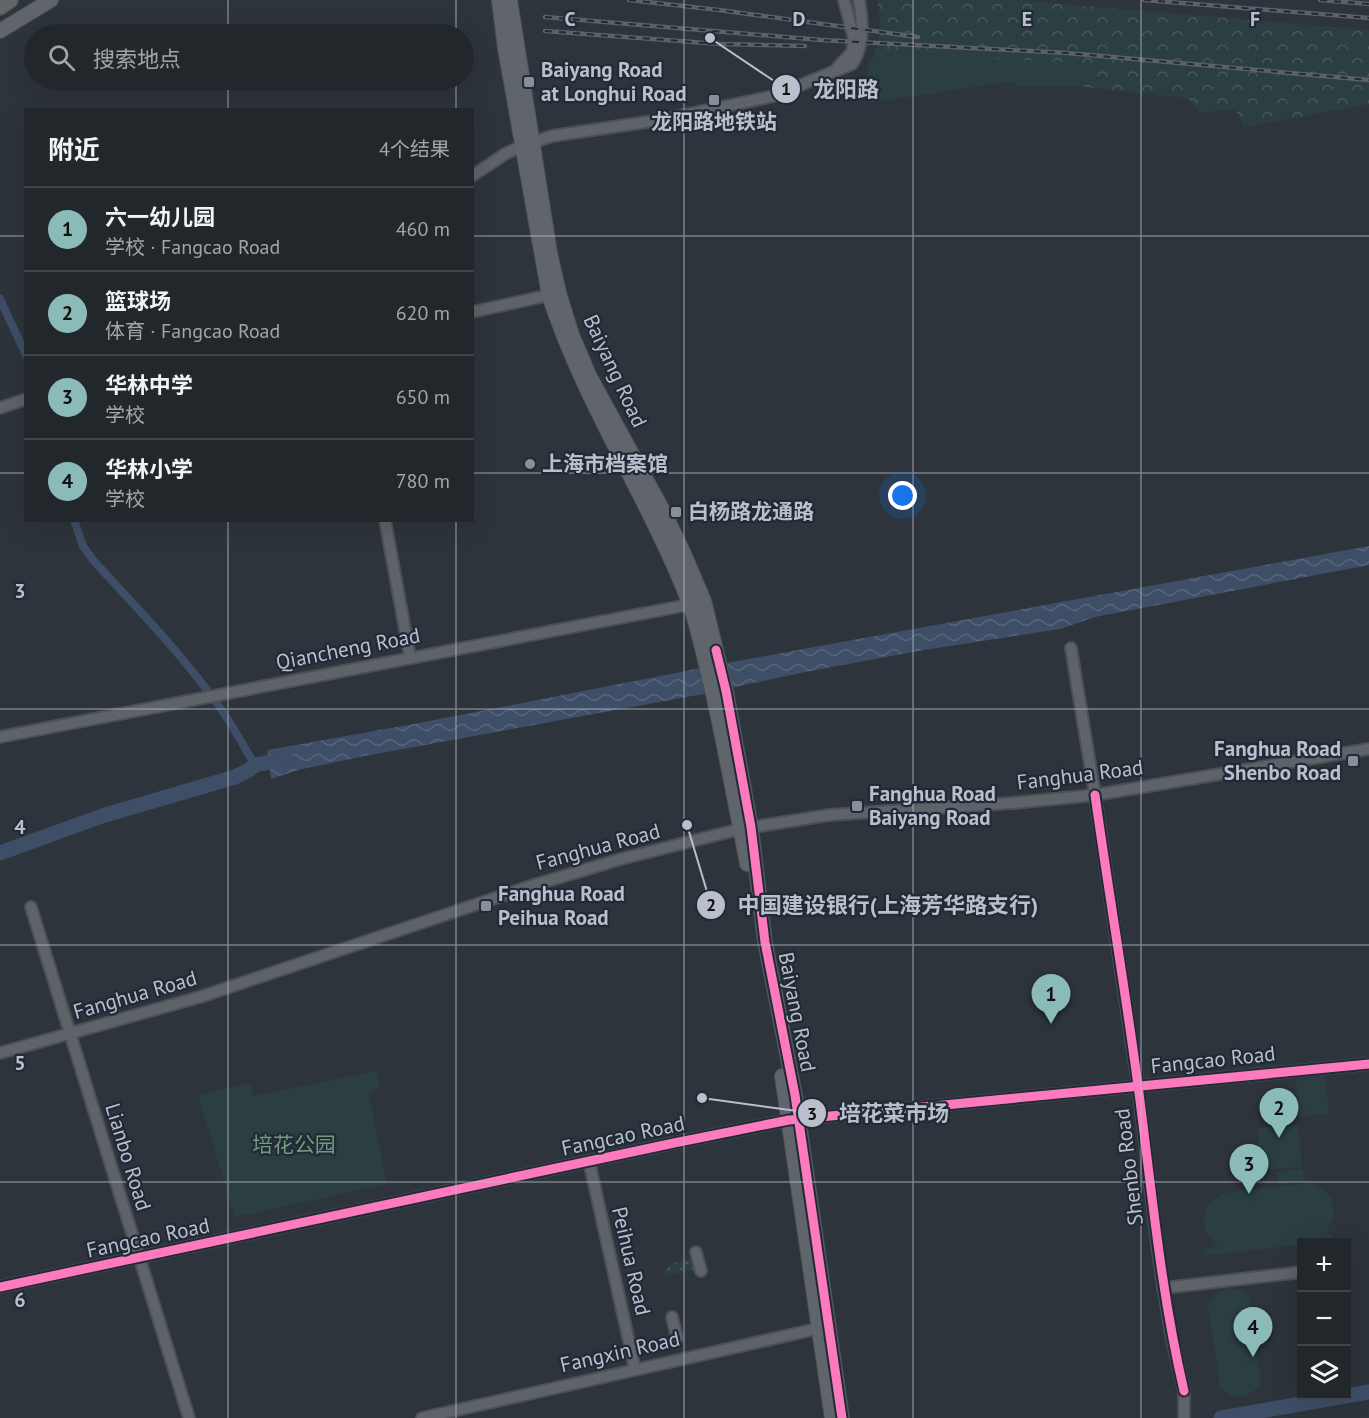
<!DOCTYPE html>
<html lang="zh">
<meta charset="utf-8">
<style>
:root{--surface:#22272c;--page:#2e3338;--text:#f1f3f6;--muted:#a2a5a9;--line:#3f4448;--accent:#8bbbb9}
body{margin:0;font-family:"PT Sans","Noto Sans SC",sans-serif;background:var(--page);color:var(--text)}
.controls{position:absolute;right:18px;bottom:18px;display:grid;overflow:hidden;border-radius:0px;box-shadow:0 6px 24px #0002}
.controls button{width:54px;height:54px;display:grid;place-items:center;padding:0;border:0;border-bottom:2px solid var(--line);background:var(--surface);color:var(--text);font:30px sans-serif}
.you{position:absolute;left:903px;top:496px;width:21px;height:21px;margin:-15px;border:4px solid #fff;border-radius:50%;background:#1a73e8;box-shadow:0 0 0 9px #1a73e833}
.badge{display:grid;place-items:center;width:39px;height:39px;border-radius:50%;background:var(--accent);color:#111;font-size:20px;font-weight:700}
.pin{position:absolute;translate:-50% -50px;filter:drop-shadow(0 2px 3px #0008)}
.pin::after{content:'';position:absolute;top:32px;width:21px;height:18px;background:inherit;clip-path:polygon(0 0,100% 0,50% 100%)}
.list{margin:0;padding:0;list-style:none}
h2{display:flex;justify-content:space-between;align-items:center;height:78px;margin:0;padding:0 24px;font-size:26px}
h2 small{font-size:20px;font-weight:400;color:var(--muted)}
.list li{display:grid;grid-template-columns:39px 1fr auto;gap:18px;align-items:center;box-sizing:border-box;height:84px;padding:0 24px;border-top:2px solid var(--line)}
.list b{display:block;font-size:22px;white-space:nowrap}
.list p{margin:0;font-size:20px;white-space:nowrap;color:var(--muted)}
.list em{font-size:20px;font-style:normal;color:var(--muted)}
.icon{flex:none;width:33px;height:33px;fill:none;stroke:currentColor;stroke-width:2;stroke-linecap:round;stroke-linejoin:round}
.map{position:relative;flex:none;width:1369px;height:1418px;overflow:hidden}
.search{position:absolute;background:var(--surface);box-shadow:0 6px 24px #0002;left:24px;top:24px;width:450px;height:66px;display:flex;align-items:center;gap:15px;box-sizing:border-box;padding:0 21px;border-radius:33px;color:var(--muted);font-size:22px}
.panel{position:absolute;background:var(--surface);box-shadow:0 6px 24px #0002;left:24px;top:108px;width:450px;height:414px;border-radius:0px}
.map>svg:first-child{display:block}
</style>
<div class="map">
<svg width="1369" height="1418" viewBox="0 0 1369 1418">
<defs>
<pattern id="grass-dots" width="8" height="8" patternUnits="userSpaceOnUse" patternTransform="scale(1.5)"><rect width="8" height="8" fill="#2b3e41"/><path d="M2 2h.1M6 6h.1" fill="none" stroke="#48585b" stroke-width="1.8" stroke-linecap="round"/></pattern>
<pattern id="forest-crowns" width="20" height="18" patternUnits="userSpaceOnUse" patternTransform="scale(1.5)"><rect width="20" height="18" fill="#2b3e41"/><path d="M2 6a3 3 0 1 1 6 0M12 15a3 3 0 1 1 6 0" fill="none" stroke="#48585b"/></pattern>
<pattern id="water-waves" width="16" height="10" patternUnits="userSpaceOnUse" patternTransform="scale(1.5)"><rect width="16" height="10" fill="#3d4e66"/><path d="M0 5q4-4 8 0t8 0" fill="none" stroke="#57667b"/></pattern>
</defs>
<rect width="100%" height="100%" fill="#2e343b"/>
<path fill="url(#grass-dots)" d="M694 1256 696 1269 666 1276 664 1271 669 1265Z"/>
<path fill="url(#forest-crowns)" d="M877 0H1013L1369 30V104L1244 127 1236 110 1199 112 1190 100 1181 97 1073 86 1098 79 931 54 899 53 873 58C880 38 882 20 877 0Z"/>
<path fill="#2b3e41" d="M899 53 1094 64 1098 79 1073 86H1016L1015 81 1007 84 1006 82 869 103 867 66 873 58Z
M376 1071 380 1087 369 1094 387 1184 235 1217 198 1096 250 1083 254 1096Z
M1326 1076 1329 1114 1299 1116 1296 1079Z
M1298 1124 1302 1167 1261 1170 1257 1128Z
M1303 1169 1304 1181 1278 1184 1277 1172Z
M1309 1183C1336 1190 1340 1212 1325 1234H1331L1332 1241 1302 1242 1301 1244 1205 1256 1204 1249 1219 1247C1197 1229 1198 1206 1225 1193Z
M1227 1288 1242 1290 1250 1299 1261 1383C1253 1397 1230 1403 1220 1387L1208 1305 1214 1295Z"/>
<path fill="url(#water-waves)" d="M1369 546V565L1095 617 1060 629 924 650 805 672 703 694 365 756 298 770 271 779 267 750 419 723 732 662Z"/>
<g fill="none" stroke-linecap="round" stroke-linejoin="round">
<path stroke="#3d4e66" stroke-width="8" d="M0 299 26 355
M74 520 83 546 93 560C135 606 179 651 216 702 231 722 242 744 255 765"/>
<path stroke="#3d4e66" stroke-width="15" d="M0 853 102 816 235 777 249 770 255 765 286 759
M1221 1418 1369 1392"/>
<defs>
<path id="minor" d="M837 68 852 52 854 39 844 0
M472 176 505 154 522 146 552 136 660 120 774 96 852 64C865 46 863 21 859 0
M472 312 554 294
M0 408 26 399
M385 520 410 657
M1071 648 1095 795 1138 1086 1159 1259 1171 1334 1184 1391V1418
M0 737 698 603
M31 907 189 1418
M0 1053 200 997 534 885 621 859 740 829 829 815 1012 803 1095 795 1369 749
M589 1161 635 1369
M696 1252 701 1271
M0 1287 674 1143 789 1120 1369 1064
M1163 1288 1302 1272
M672 1317 677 1338
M422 1418 825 1327"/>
<path id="major" d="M499 0 505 48 549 295C584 403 648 497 689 602 697 624 702 649 708 672 723 736 735 800 747 864
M510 0 550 253 559 293 572 335 589 375 666 516 684 554 704 601 716 650 726 691 751 827 765 942 795 1095 842 1418
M0 31 51 0
M782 1076 832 1418"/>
<path id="highway" d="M0 7 10 0"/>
</defs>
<use href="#minor" stroke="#4c5056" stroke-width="14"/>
<use href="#major" stroke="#4c5058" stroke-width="16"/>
<use href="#highway" stroke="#4b5057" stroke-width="18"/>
<use href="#minor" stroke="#5e6269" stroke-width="10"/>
<use href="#major" stroke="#60656b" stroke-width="14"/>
<use href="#highway" stroke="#636669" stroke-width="15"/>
<defs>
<path id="rail" d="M629 0 719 10 918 37
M1144 0 1369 18
M1320 0 1369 4
M545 17 821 40 1067 53 1369 80
M545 31 720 44 805 46"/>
</defs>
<use href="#rail" stroke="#5c6167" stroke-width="4.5"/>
<use href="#rail" stroke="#212a37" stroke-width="2" stroke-dasharray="7" stroke-linecap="butt"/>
<defs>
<path id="cycleway" d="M716 650 726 691 751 827 765 942 795 1095 842 1418
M1095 795C1109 895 1126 994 1139 1093 1152 1193 1161 1293 1184 1391
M0 1287 674 1143 789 1120 1369 1064"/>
</defs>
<use href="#cycleway" stroke="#212a37" stroke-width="13"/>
<use href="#cycleway" stroke="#fd7abc" stroke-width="9"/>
</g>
<path fill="none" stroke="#b9c0cb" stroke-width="1.5" stroke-opacity="0.55" d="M228 0V34M456 0V34M684 0V1418M913 0V1418M1141 0V1418M228 80V110M456 80V110M0 236H26M472 236H1369M0 473H26M472 473H1369M228 520V1418M456 520V1418M0 709H1369M0 945H1369M0 1182H1369"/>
<g fill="#888f99" stroke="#212a37" stroke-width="2">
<rect x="523" y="76" width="12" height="12" rx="3"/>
<rect x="708" y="94" width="12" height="12" rx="3"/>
<circle cx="530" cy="464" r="6"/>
<rect x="670" y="506" width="12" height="12" rx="3"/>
<rect x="1347" y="755" width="12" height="12" rx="3"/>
<rect x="851" y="800" width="12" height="12" rx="3"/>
<rect x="480" y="900" width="12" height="12" rx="3"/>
</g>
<g text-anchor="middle" stroke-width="4.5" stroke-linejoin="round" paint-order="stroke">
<g font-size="21" font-weight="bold" fill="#b9c0cb" stroke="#212a37" text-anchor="start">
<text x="541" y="77">Baiyang Road<tspan x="541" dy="24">at Longhui Road</tspan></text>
<text x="714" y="129" text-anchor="middle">龙阳路地铁站</text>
<text x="542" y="471">上海市档案馆</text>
<text x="688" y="519">白杨路龙通路</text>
<text x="1341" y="756" text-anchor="end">Fanghua Road<tspan x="1341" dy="24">Shenbo Road</tspan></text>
<text x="869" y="801">Fanghua Road<tspan x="869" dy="24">Baiyang Road</tspan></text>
<text x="498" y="901">Fanghua Road<tspan x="498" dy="24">Peihua Road</tspan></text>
</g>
<g font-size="21" fill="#b9c0cb" stroke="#212a37">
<text transform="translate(615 371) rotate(65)" y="7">Baiyang Road</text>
<text transform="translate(348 649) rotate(-11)" y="7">Qiancheng Road</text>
<text transform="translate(1080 775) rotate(-7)" y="7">Fanghua Road</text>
<text transform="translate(598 847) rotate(-15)" y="7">Fanghua Road</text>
<text transform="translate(135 995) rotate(-16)" y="7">Fanghua Road</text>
<text transform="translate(797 1012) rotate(79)" y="7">Baiyang Road</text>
<text transform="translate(1213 1060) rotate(-6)" y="7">Fangcao Road</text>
<text transform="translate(623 1136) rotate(-12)" y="7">Fangcao Road</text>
<text transform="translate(128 1157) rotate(73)" y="7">Lianbo Road</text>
<text transform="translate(1129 1167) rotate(-97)" y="7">Shenbo Road</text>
<text transform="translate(148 1238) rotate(-12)" y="7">Fangcao Road</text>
<text transform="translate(631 1261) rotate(77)" y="7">Peihua Road</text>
<text transform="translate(620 1352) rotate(-13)" y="7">Fangxin Road</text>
</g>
<g font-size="21" fill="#719b7a" stroke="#212a37">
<text x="294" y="1152">培花公园</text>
</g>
</g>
<g font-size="20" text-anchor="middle" font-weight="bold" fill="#b9c0cb" stroke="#212a37" stroke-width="4.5" stroke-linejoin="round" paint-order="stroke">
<text x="570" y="26">C</text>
<text x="799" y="26">D</text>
<text x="1027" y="26">E</text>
<text x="1255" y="26">F</text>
<text x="20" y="598">3</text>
<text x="20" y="834">4</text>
<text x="20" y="1070">5</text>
<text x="20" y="1307">6</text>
</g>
<path fill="none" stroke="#b9c0cb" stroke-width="2" d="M710 38L786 89M687 825L711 905M702 1098L812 1113"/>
<g fill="#b9c0cb" stroke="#212a37" stroke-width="2">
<circle cx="710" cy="38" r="6"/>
<circle cx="687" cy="825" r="6"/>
<circle cx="702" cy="1098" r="6"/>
<circle cx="786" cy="89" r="15"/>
<circle cx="711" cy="905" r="15"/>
<circle cx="812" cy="1113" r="15"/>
</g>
<g font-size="18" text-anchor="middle" font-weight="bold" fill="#111">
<text x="786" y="95">1</text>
<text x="711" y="911">2</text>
<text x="812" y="1120">3</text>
</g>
<g font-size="22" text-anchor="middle" font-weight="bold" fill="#b9c0cb" stroke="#212a37" stroke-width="4.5" stroke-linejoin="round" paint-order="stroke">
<text x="846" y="97">龙阳路</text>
<text x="888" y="913">中国建设银行(上海芳华路支行)</text>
<text x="894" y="1121">培花菜市场</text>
</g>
</svg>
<div class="controls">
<button>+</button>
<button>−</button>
<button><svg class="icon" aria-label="layers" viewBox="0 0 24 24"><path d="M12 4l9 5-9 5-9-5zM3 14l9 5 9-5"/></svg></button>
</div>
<div class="you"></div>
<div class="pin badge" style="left:1051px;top:1024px">1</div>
<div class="pin badge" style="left:1279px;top:1138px">2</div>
<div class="pin badge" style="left:1249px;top:1194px">3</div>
<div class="pin badge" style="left:1253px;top:1357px">4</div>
<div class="search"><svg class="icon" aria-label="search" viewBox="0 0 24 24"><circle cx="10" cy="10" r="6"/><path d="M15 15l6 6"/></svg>搜索地点</div>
<section class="panel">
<h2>附近<small>4个结果</small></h2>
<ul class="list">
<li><span class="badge">1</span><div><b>六一幼儿园</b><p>学校 · Fangcao Road</p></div><em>460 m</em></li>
<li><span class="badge">2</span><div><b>篮球场</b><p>体育 · Fangcao Road</p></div><em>620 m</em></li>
<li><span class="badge">3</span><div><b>华林中学</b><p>学校</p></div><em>650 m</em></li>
<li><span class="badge">4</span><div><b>华林小学</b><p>学校</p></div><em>780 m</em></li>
</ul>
</section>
</div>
